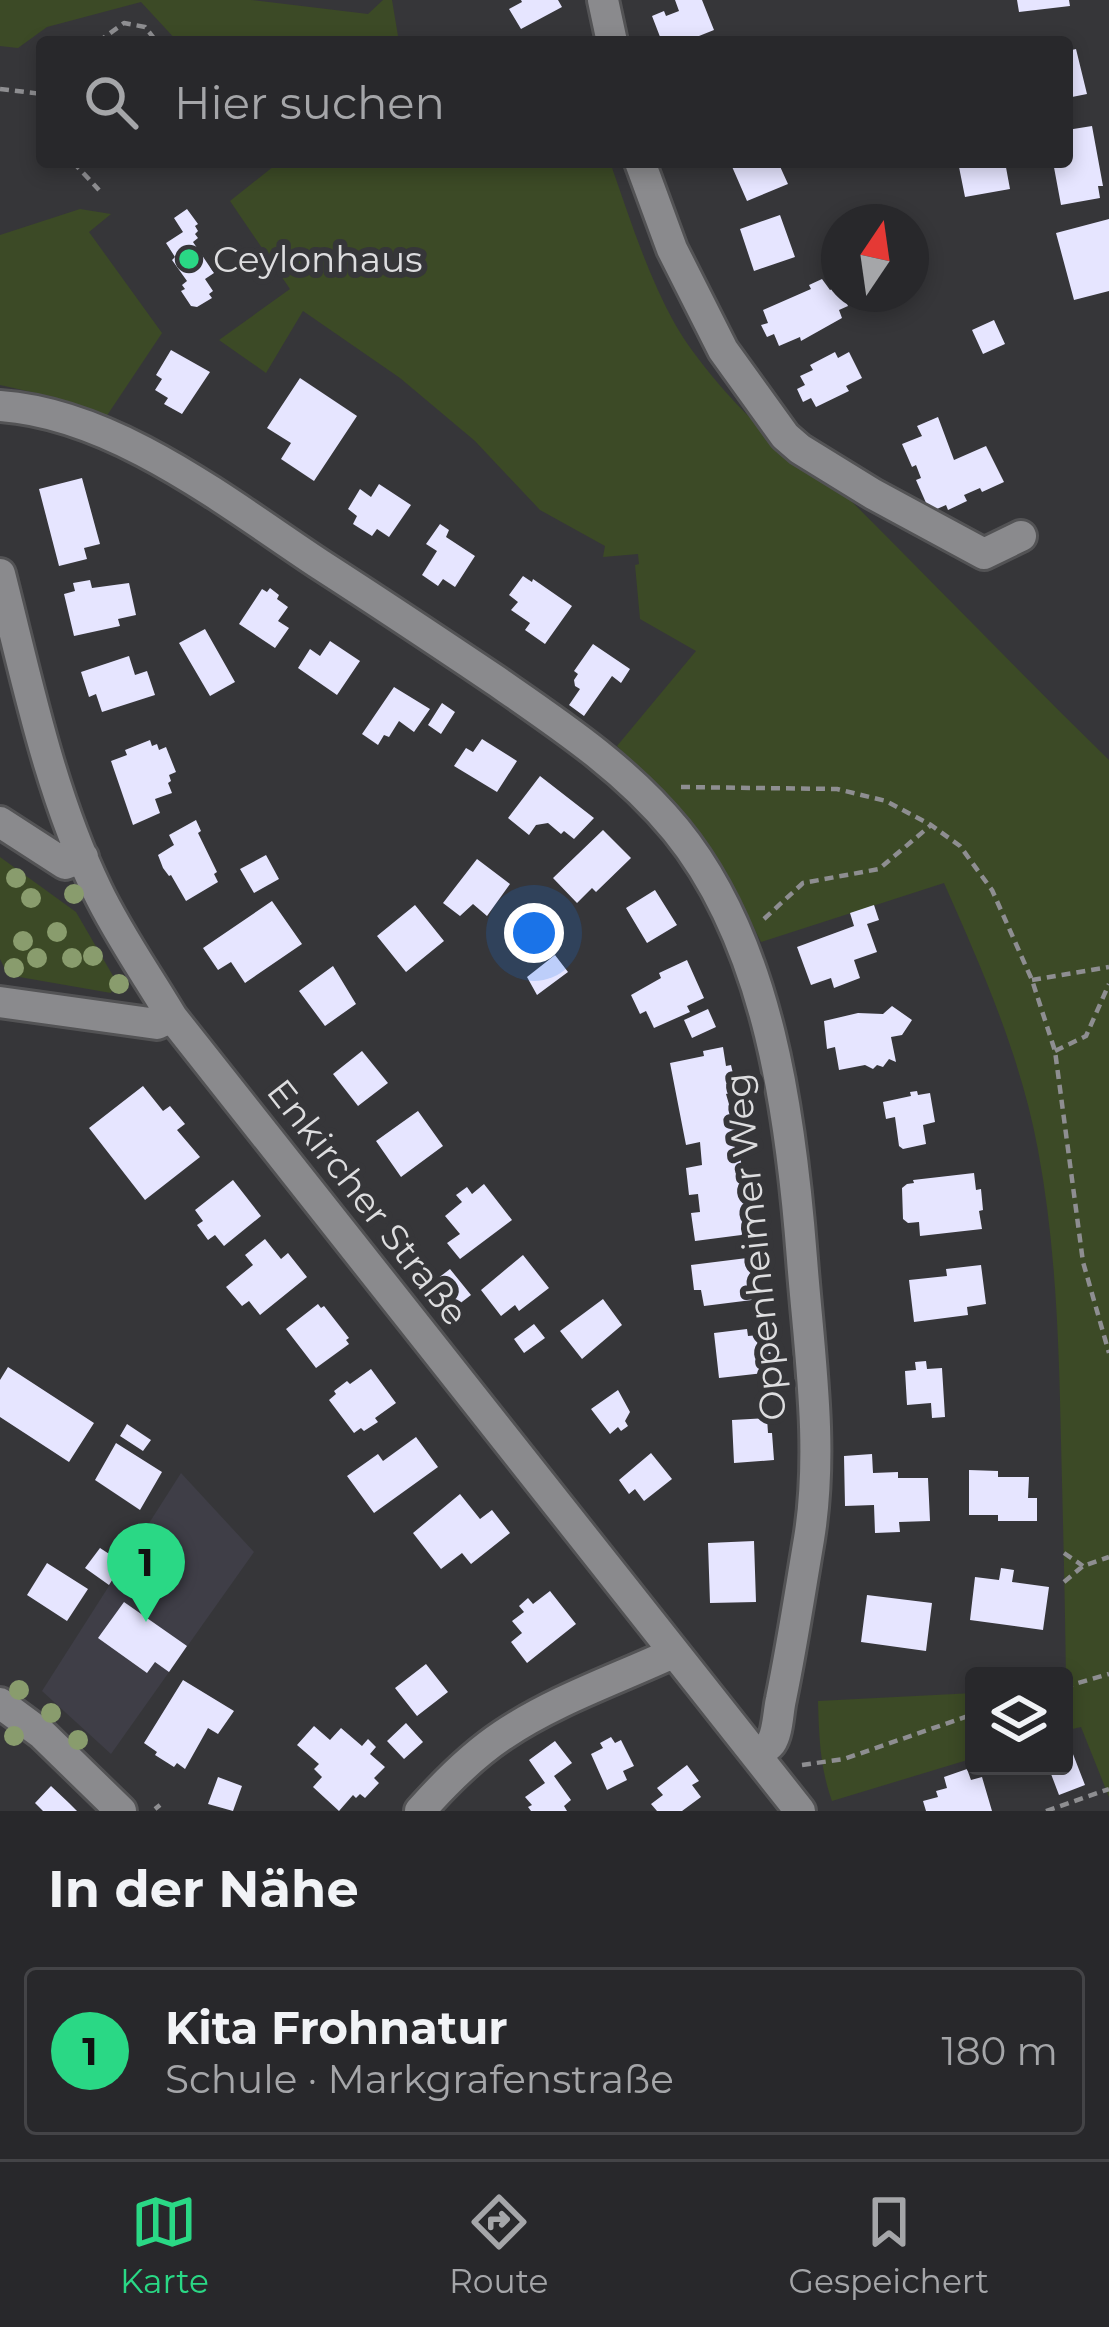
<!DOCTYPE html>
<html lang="de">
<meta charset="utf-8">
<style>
:root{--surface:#28282b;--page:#303033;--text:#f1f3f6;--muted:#a5a6a9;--line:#444447;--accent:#2ad885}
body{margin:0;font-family:Montserrat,sans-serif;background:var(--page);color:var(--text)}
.controls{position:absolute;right:36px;bottom:36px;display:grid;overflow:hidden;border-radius:12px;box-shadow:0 6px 18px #0003}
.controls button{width:108px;height:108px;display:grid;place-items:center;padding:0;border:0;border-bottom:3px solid var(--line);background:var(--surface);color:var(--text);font:60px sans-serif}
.compass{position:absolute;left:821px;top:204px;width:108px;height:108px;border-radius:50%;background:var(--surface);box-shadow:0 6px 18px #0003;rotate:13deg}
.you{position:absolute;left:534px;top:933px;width:42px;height:42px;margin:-30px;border:9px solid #fff;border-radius:50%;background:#1a73e8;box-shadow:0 0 0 18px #1a73e833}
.badge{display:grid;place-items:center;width:78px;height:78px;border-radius:50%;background:var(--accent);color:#111;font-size:39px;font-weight:700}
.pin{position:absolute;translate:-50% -99px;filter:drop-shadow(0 3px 6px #0008)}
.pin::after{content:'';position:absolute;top:63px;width:42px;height:36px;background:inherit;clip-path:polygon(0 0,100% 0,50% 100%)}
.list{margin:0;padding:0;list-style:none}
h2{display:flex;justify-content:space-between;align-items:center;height:156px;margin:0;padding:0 48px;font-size:51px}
h2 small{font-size:39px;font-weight:400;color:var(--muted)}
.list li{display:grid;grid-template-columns:78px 1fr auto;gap:36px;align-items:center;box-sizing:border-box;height:168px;margin:0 24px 24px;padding:0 24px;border:3px solid var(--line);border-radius:12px}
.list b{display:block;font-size:45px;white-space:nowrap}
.list p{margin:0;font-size:39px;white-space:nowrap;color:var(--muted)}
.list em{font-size:39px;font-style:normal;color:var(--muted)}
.icon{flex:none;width:66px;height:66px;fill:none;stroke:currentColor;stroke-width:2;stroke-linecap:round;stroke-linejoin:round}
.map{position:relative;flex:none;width:1109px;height:1811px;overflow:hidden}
.search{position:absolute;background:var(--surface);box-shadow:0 6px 18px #0003;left:36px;right:36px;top:36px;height:132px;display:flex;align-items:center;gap:30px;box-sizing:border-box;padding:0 42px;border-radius:12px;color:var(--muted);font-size:45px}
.sheet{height:348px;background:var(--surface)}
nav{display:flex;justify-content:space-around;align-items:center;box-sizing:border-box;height:168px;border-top:3px solid var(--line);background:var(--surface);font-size:33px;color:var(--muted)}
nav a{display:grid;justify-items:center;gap:6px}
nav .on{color:var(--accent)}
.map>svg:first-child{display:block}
</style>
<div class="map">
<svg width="1109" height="1811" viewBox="0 0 1109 1811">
<rect width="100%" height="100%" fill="#363639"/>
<path fill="#3f3e47" d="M181 1473 254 1552 111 1754 42 1691Z"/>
<path fill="#3c4a26" d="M0 0H251L368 14 383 0H392L399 42H178L141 2 47 27 18 48 0 46Z
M279 162H610C629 216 647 274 675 324 695 360 745 417 777 442 792 454 810 460 823 473 919 568 1012 665 1109 760V1797L1081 1727 1064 1731V1681L1066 1680C1065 1600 1063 1521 1061 1442 1059 1344 1056 1246 1038 1150 1021 1057 982 969 944 883L761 942 735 890 688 818 617 746 696 651 640 619 635 565 639 564 638 554 603 557 605 546 540 510 475 441 400 378 303 311 266 373 219 340 290 289 230 201Z
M80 209 111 214 89 232 162 333 106 417 54 397 0 385V235Z
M0 857 76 912 116 981 111 993 8 975 0 959Z
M974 1693V1758L832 1801C820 1768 819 1736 818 1701Z"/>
<path fill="#e6e5ff" d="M521 0H558L562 7 521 29 509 9 522 2Z
M675 0H702L714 30 684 42H662L652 16 664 11 666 16 679 11Z
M1017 0H1069L1070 6 1019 12Z
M1076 49 1087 94 1067 98V51Z
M1092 126 1103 186H1098L1100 198 1061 205 1053 162H1067V130Z
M730 162H778L788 184 747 201Z
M958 162H1005L1010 189 965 197Z
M187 209 198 224 195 226 198 231 195 234 198 238 193 242 214 273 205 279 213 291 209 294 212 298 197 307 191 306 181 291 185 289 182 285 187 281 172 260 175 257 166 243 183 232 174 218Z
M780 215 795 257 754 271 740 229Z
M1109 219V291L1074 300 1056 233Z
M822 279 830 290 839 286V294H843L848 306 839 310 842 318 801 341 800 337 779 346 774 334 767 337 761 325 768 323 763 310 811 289 809 285Z
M994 320 1005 344 983 354 972 330Z
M171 350 210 372 182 414 164 404 168 398 155 390 162 379 156 375Z
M835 352 838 358 849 352 862 378 846 386 849 391 816 407 811 398 803 402 797 389 805 385 800 376 813 370 810 365Z
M300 378 357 416 314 481 281 459 291 443 267 428Z
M938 417 954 460 986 446 1004 482 982 492 980 488 964 495 967 501 948 510 946 505 930 512 916 480 921 478 916 465 912 467 902 444 922 436 917 426Z
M82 478 100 544 84 548 87 559 59 566 39 489Z
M379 484 411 505 389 537 377 529 372 536 353 524 357 516 348 509 360 489 371 497Z
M440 524 449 530 446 537 475 556 455 587 443 579 438 586 422 575 437 551 426 544Z
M523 576 532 582 533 579 572 606 545 644 525 630 530 623 511 610 518 602 509 595Z
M90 580 92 588 129 583 136 615 118 619 120 626 74 636 64 594 75 591 73 583Z
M270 588 279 595 277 599 288 607 278 621 289 628 275 648 239 624 262 589 267 592Z
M205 629 235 682 210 696 179 643Z
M330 641 360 661 337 695 298 668 310 649 320 656Z
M593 644 630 669 621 683 612 676 584 716 569 705 580 689 575 686 574 680 578 674 574 671Z
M129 656 135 675 147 671 155 695 102 712 96 694 89 697 81 672Z
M394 687 430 709 414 732 399 721 389 737 384 735 378 745 362 734Z
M442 703 455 712 441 734 428 725Z
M482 739 517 761 497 792 454 766 466 748 473 752Z
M150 740 152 746 157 744 159 750 166 747 176 772 169 775 171 781 168 783 172 793 155 799 160 813 133 825 111 761 127 755 125 750Z
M540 776 594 818 574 839 564 831 561 834 548 823 536 825 529 835 508 818Z
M196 820 201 831 198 833 217 872 214 874 218 882 186 901 171 875 169 876 163 868 158 855 174 845 169 835Z
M603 830 631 858 596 892 592 888 577 903 553 878Z
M266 855 279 879 254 893 240 869Z
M477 859 510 884 487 916 473 904 460 916 443 903Z
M655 890 677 925 647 943 626 908Z
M272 901 302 944 245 983 231 962 218 970 203 948Z
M415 905 444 941 406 972 377 936Z
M874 905 879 920 867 924 877 952 854 960 860 978 834 988 831 978 811 985 797 947 854 926 850 913Z
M555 955 568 972 537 995 527 977Z
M687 960 704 998 687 1006 690 1012 654 1028 646 1011 640 1014 631 995 661 978 659 973Z
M333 966 356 1004 325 1026 299 991Z
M892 1006 912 1020 902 1035 891 1037 896 1062 889 1059 883 1067 877 1065 873 1069 865 1065 839 1070 835 1047 827 1049 824 1021 858 1013 883 1014Z
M708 1009 716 1027 692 1038 684 1020Z
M723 1047 726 1066 731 1065 737 1091 726 1094 738 1135 749 1234 695 1241 691 1213 700 1212 698 1194 689 1195 686 1168 702 1165 700 1142 686 1145 670 1063 704 1056 703 1051Z
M362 1051 388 1083 358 1106 333 1074Z
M143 1086 163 1111 170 1106 185 1124 177 1130 200 1157 145 1200 89 1128Z
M917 1091 918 1095 930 1093 935 1122 923 1125 926 1144 903 1149 899 1146 895 1117 886 1119 883 1102 911 1096 910 1092Z
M418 1111 443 1146 401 1177 376 1141Z
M974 1173 976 1190 981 1189 983 1210 979 1211 982 1229 920 1236 919 1222 908 1223 903 1219 902 1188 907 1184 914 1183 913 1180Z
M233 1180 261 1216 224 1246 215 1235 208 1240 197 1225 203 1221 195 1210Z
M484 1184 512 1220 460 1259 447 1243 460 1234 445 1216 462 1202 456 1195 467 1187 472 1194Z
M265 1239 281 1259 288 1253 307 1277 260 1315 249 1301 242 1306 226 1287 253 1265 245 1255Z
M523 1255 549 1288 519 1311 515 1305 501 1316 481 1290Z
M755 1257 760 1299 704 1306 701 1290H694L691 1265Z
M981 1265 986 1304 967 1307 968 1315 914 1322 909 1280 947 1276 946 1269Z
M450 1269 471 1295 450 1311 429 1285Z
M603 1299 622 1325 582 1359 560 1331Z
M318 1304 321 1308 324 1306 349 1338 346 1340 349 1344 316 1368 286 1329Z
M534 1324 545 1338 524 1353 514 1339Z
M747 1329 748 1336 768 1334 773 1372 719 1378 714 1333Z
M926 1361 927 1369 942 1368 945 1417 932 1418 931 1403 907 1405 905 1371 916 1370 915 1362Z
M8 1367 94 1423 69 1462 0 1417V1380Z
M371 1369 396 1403 375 1418 378 1422 364 1431 361 1428 354 1433 329 1400 336 1394 334 1391 347 1381 350 1384Z
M618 1390 630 1412 625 1421 628 1426 621 1431 618 1427 610 1434 591 1409Z
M767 1418 768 1433H772L774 1460 734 1463 732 1420Z
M127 1424 151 1440 143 1451 120 1436Z
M416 1437 438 1467 374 1513 347 1476 378 1454 383 1461Z
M116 1443 162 1472 140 1510 95 1480Z
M651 1453 672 1479 644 1501 635 1489 629 1494 619 1480Z
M872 1454 873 1473 898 1472V1478H928L930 1521 899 1522 900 1532 875 1533 874 1505 845 1506 844 1456Z
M969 1470 998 1471V1477H1029L1028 1498H1037V1521H998V1515H969Z
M460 1494 480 1519 492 1510 510 1533 471 1564 462 1553 441 1569 413 1533Z
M754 1541 756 1602 710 1603 708 1543Z
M100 1548 123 1563 109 1585 85 1568Z
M47 1563 88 1589 67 1621 27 1595Z
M1001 1568 1014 1570 1012 1582 1049 1587 1043 1630 970 1620 975 1577 999 1580Z
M550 1591 576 1624 527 1663 511 1642 522 1633 512 1621 524 1612 519 1606 528 1598 533 1604Z
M867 1595 932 1603 926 1651 861 1642Z
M124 1602 187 1646 169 1672 155 1662 147 1673 98 1638Z
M426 1664 448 1692 417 1716 395 1688Z
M183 1680 234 1711 218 1734 208 1728 185 1769 177 1763 174 1767 155 1755 157 1752 144 1743Z
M406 1723 423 1742 404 1759 387 1741Z
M314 1726 330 1740 341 1728 362 1746 368 1739 376 1747 370 1754 385 1767 374 1778 379 1783 365 1798 360 1794 356 1798 353 1795 339 1811 313 1787 322 1777 314 1769 319 1764 297 1745Z
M1064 1731 1085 1785 1059 1795 1048 1766H1064Z
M611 1737 615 1743 621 1740 634 1766 623 1771 627 1780 607 1790 591 1754 603 1748 600 1743Z
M555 1741 572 1763 554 1776 571 1800 564 1806 567 1811H531L528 1807 532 1805 525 1797 545 1783 529 1760Z
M687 1765 699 1781 692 1785 701 1797 682 1811H657L651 1804 663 1795 657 1788Z
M967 1769 971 1780 982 1777 992 1811H926L923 1801 938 1797 936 1791 947 1788 944 1777Z
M218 1777 242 1786 233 1811 208 1804Z
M51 1786 69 1803 77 1811H43L35 1803Z"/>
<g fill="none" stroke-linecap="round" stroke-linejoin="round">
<defs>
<path id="minor" d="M603 0 612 42
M640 162 672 249 723 350 785 436 800 449 873 494 984 554 1021 536
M0 406C116 414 227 503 321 565 380 603 437 641 495 680 560 725 625 768 676 830 769 944 791 1116 802 1259 809 1351 824 1447 809 1539 800 1592 792 1646 781 1699 778 1712 778 1733 771 1743 767 1748 761 1751 757 1755
M0 574C27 680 49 791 97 890 118 934 147 975 172 1017L800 1811
M0 822 65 864 83 857
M0 1002 157 1024 172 1017
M0 1703 42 1734 121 1811
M420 1811C444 1784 473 1755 503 1735 555 1700 617 1679 673 1653"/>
</defs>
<use href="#minor" stroke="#535355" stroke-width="36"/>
<path stroke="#8e8e91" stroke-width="4.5" stroke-dasharray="9 6" stroke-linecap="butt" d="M98 42 124 23 145 27 157 42
M0 89 42 94
M73 162 99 190
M681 787 837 789 886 801 931 825 960 846 992 890 1032 980 1055 1051 1083 1262 1109 1353
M764 919 803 883 879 869 931 825
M1032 980 1109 967
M1055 1051 1086 1036 1109 984
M1064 1553 1083 1566
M1064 1582 1083 1566 1109 1557
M1064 1687 1109 1674
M802 1765 844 1759 974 1714
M155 1809 160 1805
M1046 1811 1109 1789"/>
<use href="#minor" stroke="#8a8a8d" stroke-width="30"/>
</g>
<g fill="#899c6d">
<circle cx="16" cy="878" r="10"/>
<circle cx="74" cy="894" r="10"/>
<circle cx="31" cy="898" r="10"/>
<circle cx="57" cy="932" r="10"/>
<circle cx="23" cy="941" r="10"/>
<circle cx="93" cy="956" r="10"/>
<circle cx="37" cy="958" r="10"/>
<circle cx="72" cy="958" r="10"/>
<circle cx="14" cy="968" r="10"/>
<circle cx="119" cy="984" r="10"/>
<circle cx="19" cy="1690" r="10"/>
<circle cx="51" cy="1713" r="10"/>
<circle cx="14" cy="1736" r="10"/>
<circle cx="78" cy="1740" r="10"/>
</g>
<circle fill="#2ad885" stroke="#363639" stroke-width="4.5" cx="189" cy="259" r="12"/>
<g text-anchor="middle" stroke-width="12" stroke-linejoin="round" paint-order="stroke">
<g font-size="36" fill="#dddddf" stroke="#363639" text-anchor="start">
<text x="213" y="272">Ceylonhaus</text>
</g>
<g font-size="36" fill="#dddddf" stroke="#363639">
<text transform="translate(368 1202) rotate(52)" y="13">Enkircher Straße</text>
<text transform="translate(755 1247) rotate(-96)" y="13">Oppenheimer Weg</text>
</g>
</g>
</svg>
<div class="controls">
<button><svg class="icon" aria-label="layers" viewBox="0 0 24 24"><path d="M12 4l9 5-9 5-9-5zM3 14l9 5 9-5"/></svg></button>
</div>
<svg class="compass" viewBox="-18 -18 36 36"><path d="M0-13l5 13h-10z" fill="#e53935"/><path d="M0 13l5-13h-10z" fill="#a5a6a9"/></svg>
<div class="you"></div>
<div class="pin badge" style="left:146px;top:1622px">1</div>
<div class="search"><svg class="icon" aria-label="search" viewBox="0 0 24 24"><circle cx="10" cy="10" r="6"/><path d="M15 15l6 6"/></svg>Hier suchen</div>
</div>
<section class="sheet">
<h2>In der Nähe<small></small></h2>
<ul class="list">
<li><span class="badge">1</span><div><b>Kita Frohnatur</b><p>Schule · Markgrafenstraße</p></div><em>180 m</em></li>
</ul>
</section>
<nav>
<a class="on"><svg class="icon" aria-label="map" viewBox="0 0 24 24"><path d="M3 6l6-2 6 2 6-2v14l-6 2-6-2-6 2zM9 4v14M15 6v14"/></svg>Karte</a>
<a><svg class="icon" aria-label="directions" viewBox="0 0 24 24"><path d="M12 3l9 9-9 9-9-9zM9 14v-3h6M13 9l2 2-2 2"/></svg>Route</a>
<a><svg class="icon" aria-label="saved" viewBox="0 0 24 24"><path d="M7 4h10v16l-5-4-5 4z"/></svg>Gespeichert</a>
</nav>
